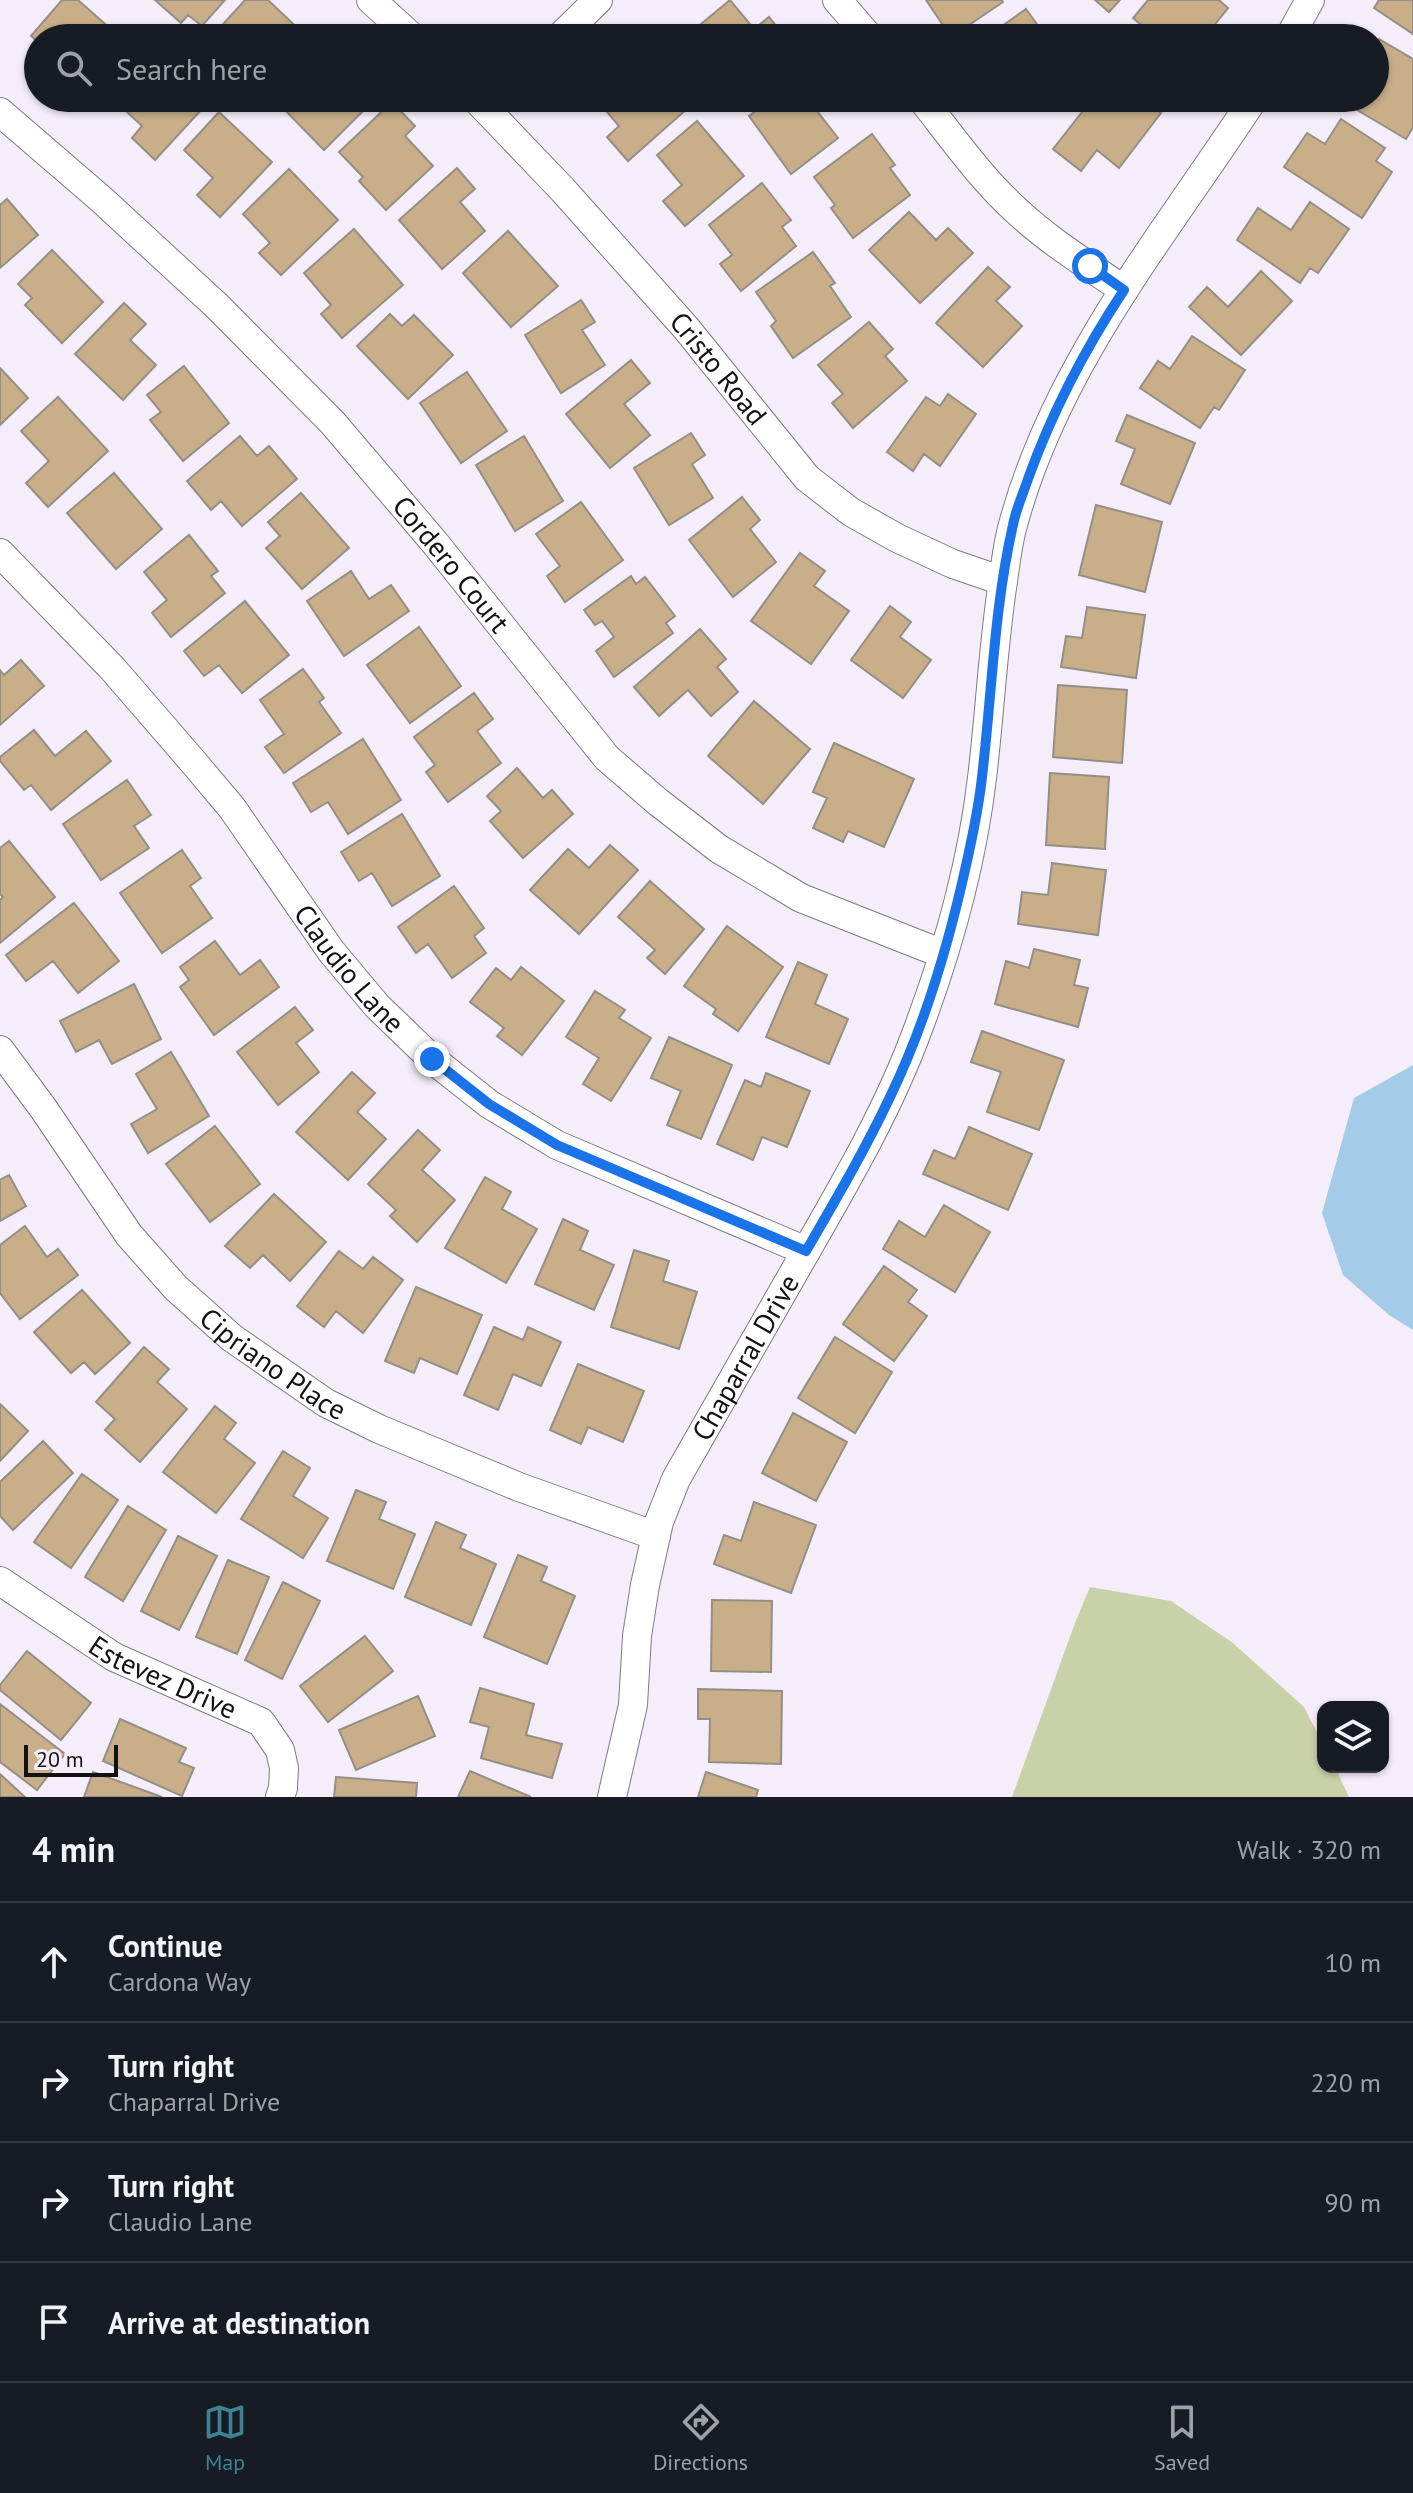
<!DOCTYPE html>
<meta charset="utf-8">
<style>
:root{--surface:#171b24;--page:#242831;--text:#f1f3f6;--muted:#9ea1a6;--line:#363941;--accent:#3f8293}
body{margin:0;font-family:"PT Sans",sans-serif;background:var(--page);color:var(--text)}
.controls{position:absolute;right:24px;bottom:24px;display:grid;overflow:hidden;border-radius:16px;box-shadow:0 2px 6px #0004}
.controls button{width:72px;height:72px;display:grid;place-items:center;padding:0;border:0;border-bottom:2px solid var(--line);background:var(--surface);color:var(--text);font:40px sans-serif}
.scale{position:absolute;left:24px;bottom:20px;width:94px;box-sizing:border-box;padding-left:8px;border:4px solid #141115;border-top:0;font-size:22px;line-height:28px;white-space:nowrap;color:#141115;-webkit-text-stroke:6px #f5eefa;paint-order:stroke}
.stop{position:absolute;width:24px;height:24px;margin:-18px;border:6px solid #1a73e8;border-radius:50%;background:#fff}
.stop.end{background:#1a73e8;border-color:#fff;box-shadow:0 2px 8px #0008}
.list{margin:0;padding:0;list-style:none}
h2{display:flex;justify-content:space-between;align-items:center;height:104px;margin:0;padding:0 32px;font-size:34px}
h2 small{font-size:26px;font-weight:400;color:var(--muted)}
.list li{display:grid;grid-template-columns:52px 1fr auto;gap:24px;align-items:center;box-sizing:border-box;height:120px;padding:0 32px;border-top:2px solid var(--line)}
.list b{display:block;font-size:30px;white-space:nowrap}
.list p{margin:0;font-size:26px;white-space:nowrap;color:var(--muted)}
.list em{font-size:26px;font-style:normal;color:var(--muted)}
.icon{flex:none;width:44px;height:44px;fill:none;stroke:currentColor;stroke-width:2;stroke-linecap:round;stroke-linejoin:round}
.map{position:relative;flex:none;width:1413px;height:1797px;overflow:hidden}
.search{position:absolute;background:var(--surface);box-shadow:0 2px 6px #0004;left:24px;right:24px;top:24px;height:88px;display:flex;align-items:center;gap:20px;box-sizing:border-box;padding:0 28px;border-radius:44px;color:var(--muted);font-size:30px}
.sheet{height:584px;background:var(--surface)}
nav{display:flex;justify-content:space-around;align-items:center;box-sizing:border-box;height:112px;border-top:2px solid var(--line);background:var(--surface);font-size:22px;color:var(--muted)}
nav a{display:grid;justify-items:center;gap:4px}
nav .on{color:var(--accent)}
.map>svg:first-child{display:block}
</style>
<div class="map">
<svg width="1413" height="1797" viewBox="0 0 1413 1797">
<rect width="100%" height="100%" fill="#f5eefa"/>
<path fill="#c8d1a7" d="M1090 1587 1171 1601 1233 1643 1304 1707 1323 1744V1767H1335L1349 1797H1012L1075 1623Z"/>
<path fill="#a4cce8" d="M1413 1065V1330L1389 1315 1343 1275 1322 1213 1354 1098Z"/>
<path fill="#c8af8a" stroke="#958e84" stroke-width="2" d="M62 0H78L121 38H38V42L31 36Z
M155 0H225L202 26 188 15 181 23Z
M245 0H268L308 38H218L214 34Z
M730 0 754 29 769 17 786 38H684Z
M926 0H1002L1003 2 951 37Z
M1095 0H1120L1109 12Z
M1148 0H1219L1228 8 1204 38H1157L1133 18Z
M1379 0H1413V34L1374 8Z
M1026 9 1047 38H985Z
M1379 39 1413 59V127L1406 139 1337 98H1375V45Z
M112 98H192L203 108 155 160 132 138 142 126Z
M273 98H348L362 112 324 150Z
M595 98H678L687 109 628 161 607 137 619 126Z
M773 98H825L814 107 838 138 791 174 749 116Z
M1093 98H1143L1161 113 1119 168 1097 150 1081 171 1053 149Z
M392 102 415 126 405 136 433 166 386 210 359 181 363 177 339 152Z
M219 112 272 162 220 217 197 195 213 178 184 150Z
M1341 119 1385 148 1376 161 1392 172 1362 218 1284 167 1307 133 1325 144Z
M697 121 744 176 685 226 663 201 682 185 657 155Z
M872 134 895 165 890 168 910 195 853 238 831 208 835 205 814 177Z
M457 168 475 189 460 202 485 231 442 269 399 220Z
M289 169 338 220 281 275 259 253 270 243 243 214Z
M762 183 791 220 782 227 796 246 741 291 720 264 732 255 709 225Z
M7 199 38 235 0 268V205Z
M1310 202 1349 229 1318 273 1310 268 1300 283 1237 240 1258 208 1291 230Z
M909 212 936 240 948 228 973 253 920 303 869 250Z
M354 229 403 285 342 338 321 314 331 305 304 273Z
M508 231 558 286 511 327 463 273Z
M52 250 103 302 62 343 25 305 32 298 18 284Z
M813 252 835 283 830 286 851 317 793 358 771 326 776 321 756 292Z
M988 267 1010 287 996 301 1022 326 983 367 936 323Z
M1261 271 1292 301 1241 355 1189 307 1207 287 1228 307Z
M581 300 595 322 582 330 605 365 561 393 525 335Z
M124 303 146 324 130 340 156 365 123 400 75 354Z
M390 314 402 326 414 315 453 355 408 399 357 346Z
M869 322 893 349 885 356 907 381 853 428 832 403 843 394 818 365Z
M1192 336 1245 370 1219 410 1214 407 1200 428 1140 388 1158 361 1170 369Z
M631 360 650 383 624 404 650 435 610 468 566 414Z
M184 366 229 423 183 461 150 420 161 412 147 395Z
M0 368 28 398 0 425Z
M467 372 507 431 461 463 420 403Z
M948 394 976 414 940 466 924 454 913 471 887 452 926 397 940 406Z
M58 397 108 451 48 507 26 483 49 461 21 431Z
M1127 415 1195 443 1170 504 1121 484 1135 449 1116 441Z
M691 433 705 455 692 464 713 498 669 525 634 468Z
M240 436 257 456 269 446 297 479 242 526 221 501 211 510 187 481Z
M524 436 563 501 515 531 476 465Z
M114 473 162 529 116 569 67 513Z
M301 493 349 548 302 589 266 548 280 536 268 522Z
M742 497 760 520 750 529 776 562 733 597 689 540Z
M581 502 623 560 565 602 547 576 560 566 536 534Z
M1096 505 1162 522 1145 592 1079 575Z
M189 535 218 571 211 576 225 593 171 637 152 613 167 600 144 572Z
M800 553 825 571 814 586 849 611 811 664 751 621Z
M351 571 369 599 391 585 409 611 344 656 307 601Z
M631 576 636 584 645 577 675 616 666 623 673 633 614 677 596 651 614 637 602 621 595 625 584 610Z
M245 601 289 655 242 693 219 665 204 676 184 651Z
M890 606 911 622 900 637 931 660 903 698 851 660Z
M1087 607 1145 615 1136 678 1061 667 1066 636 1082 638Z
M419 627 461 686 410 723 367 665Z
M700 629 726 659 717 667 738 692 711 716 688 690 659 716 634 687Z
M21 660 44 686 0 725V670L4 675Z
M303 669 324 698 319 702 341 733 284 773 265 747 284 734 260 700Z
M1058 685 1127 690 1122 763 1053 757Z
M474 693 493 719 477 731 501 763 448 802 426 772 435 765 414 737Z
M754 701 810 749 763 804 708 756Z
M34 730 55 756 86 731 111 761 51 810 31 785 24 790 0 761V757Z
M363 739 401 800 348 834 328 802 311 812 293 783Z
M834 743 914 779 884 847 848 831 843 842 813 828 827 798 813 792Z
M517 768 543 798 552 790 573 814 523 858 490 821 501 811 487 796Z
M1050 773 1109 777 1105 849 1046 845Z
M127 780 151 815 134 826 149 848 101 880 63 824Z
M402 814 440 876 392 906 372 873 359 881 341 852Z
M9 841 55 897 0 943V900L3 897 0 894V848Z
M610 845 638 870 579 934 530 890 568 849 589 868Z
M182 850 201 878 190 886 212 918 162 953 120 893Z
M1052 863 1106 870 1098 935 1018 924 1022 892 1048 895Z
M650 881 704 929 665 974 647 958 655 950 618 917Z
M454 886 484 928 474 936 486 953 452 978 428 944 416 953 398 927Z
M74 903 119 961 78 993 53 961 26 981 6 955Z
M727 926 783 967 738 1031 713 1014 716 1009 684 986Z
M215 941 240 975 260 960 279 987 214 1035 180 987 189 980 180 967Z
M1034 949 1080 960 1074 985 1088 988 1078 1027 995 1004 1006 961 1029 968Z
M798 962 827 975 815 1004 848 1019 829 1064 766 1037Z
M521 967 564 1001 522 1055 497 1036 504 1028 470 1002 496 968 511 980Z
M134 984 161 1039 112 1064 99 1040 76 1052 60 1021Z
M595 991 625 1010 619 1018 651 1038 611 1101 583 1084 599 1058 566 1037Z
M295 1007 313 1030 296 1043 319 1072 278 1105 237 1052Z
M982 1031 1064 1060 1039 1130 987 1112 1001 1072 971 1062Z
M669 1037 732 1065 701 1139 667 1125 681 1091 651 1078Z
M171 1052 209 1116 148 1153 131 1124 157 1109 136 1074Z
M352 1072 375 1093 357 1112 386 1139 348 1180 296 1132Z
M766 1073 810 1091 787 1147 762 1137 753 1160 717 1144 745 1080 761 1087Z
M215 1126 260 1184 210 1222 166 1164Z
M969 1127 1032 1154 1008 1210 923 1174 934 1150 955 1159Z
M418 1130 440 1150 422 1170 455 1200 417 1242 390 1216 396 1210 368 1184Z
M9 1175 26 1206 0 1221V1180Z
M485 1177 511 1192 502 1209 537 1229 506 1283 445 1248Z
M274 1194 326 1242 290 1281 263 1255 250 1268 225 1246Z
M944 1205 990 1232 955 1292 883 1249 899 1221 925 1237Z
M563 1219 588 1231 580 1250 614 1265 594 1310 535 1284Z
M25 1226 47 1257 58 1249 78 1275 20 1319 0 1293V1245Z
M634 1250 669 1261 663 1281 697 1292 679 1349 611 1327Z
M339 1251 363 1269 373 1257 403 1280 363 1333 336 1311 324 1327 297 1306Z
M884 1266 917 1290 908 1302 927 1316 894 1361 843 1324Z
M416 1287 482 1315 457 1374 420 1358 414 1373 385 1361Z
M82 1290 130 1343 95 1374 84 1362 71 1373 34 1332Z
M494 1327 523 1340 528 1327 561 1342 541 1386 513 1374 498 1410 464 1395Z
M835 1337 892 1372 855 1433 798 1398Z
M144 1347 169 1369 157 1382 187 1409 140 1462 105 1430 115 1419 96 1402Z
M578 1364 644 1391 623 1442 588 1427 581 1444 550 1430Z
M0 1404 28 1431 0 1461Z
M215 1406 236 1423 224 1439 255 1463 216 1513 163 1472Z
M793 1413 847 1442 816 1501 762 1473Z
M43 1441 73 1473 13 1530 0 1516V1482Z
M283 1451 310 1468 293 1496 328 1518 303 1558 241 1519Z
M82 1474 118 1500 71 1568 34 1542Z
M356 1490 386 1502 379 1519 415 1534 393 1589 327 1561Z
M754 1502 816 1525 791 1593 714 1564 724 1535 741 1541Z
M128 1506 166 1530 123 1601 85 1577Z
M436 1522 466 1535 460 1548 496 1564 471 1625 405 1597Z
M178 1536 217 1556 179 1630 141 1611Z
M518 1555 547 1567 541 1581 575 1596 547 1664 484 1637Z
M228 1560 269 1577 237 1654 196 1637Z
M283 1582 320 1601 282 1679 245 1660Z
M712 1600 772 1601 771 1672 711 1671Z
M365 1636 393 1671 328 1722 300 1686Z
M27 1651 91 1703 61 1740 0 1690V1685Z
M480 1688 534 1704 526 1735 562 1744 552 1778 481 1758 489 1727 470 1722Z
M698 1689 782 1691 781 1764 709 1762 710 1719H698Z
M418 1696 435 1736 356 1770 339 1730Z
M0 1704 65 1754 37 1790 0 1762Z
M120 1719 186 1748 179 1762 194 1768 182 1796 103 1761Z
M470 1771 531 1797H458Z
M93 1772 162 1797H84Z
M706 1772 758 1790 756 1797H698Z
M0 1774 25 1797H0Z
M336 1777 417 1783 416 1797H334Z"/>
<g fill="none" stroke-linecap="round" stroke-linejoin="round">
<defs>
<g id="street">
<path d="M371 0 413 38"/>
<path d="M837 0 870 38"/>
<path d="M559 38 598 0"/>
<path d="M1289 38 1310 0"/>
<path id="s1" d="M475 98 563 190 686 328 807 478 851 512 897 538 953 564 1003 581"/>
<path d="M921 98C952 137 981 179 1018 212 1050 242 1088 265 1124 290"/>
<path id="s2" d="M0 112 101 199 217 306 332 422 435 543 607 758 658 802 719 849 801 898 943 954"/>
<path id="s3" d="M0 553 112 668 195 764 232 808 331 951 377 1006 432 1059 489 1104 557 1145 806 1251"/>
<path id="s4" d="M0 1050 43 1108 129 1235 176 1288 232 1338 326 1403 379 1429 519 1487 656 1536"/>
<path id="s5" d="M0 1581 114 1657 261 1722 280 1750 284 1768 283 1788 280 1797"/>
<path id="s6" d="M612 1797 633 1705 637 1636 645 1585 659 1522 676 1479C719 1404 762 1328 805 1253 847 1180 889 1108 918 1029 948 949 972 863 982 778 990 712 993 646 1003 581 1006 561 1008 540 1014 521 1058 362 1165 234 1254 98"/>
</g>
</defs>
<use href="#street" stroke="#7f7983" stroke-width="30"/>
<use href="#street" stroke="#fff" stroke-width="28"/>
</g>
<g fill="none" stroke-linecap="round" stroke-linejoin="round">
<path stroke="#1a73e8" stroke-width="10" d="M432 1059 489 1104 557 1145 806 1251C835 1201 865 1150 890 1097 925 1025 950 939 967 861 973 834 979 805 982 777 992 693 994 608 1013 525 1016 509 1023 494 1028 479 1052 412 1085 349 1124 290L1090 266"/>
</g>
<g text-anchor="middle" stroke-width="6" stroke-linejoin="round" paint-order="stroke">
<g font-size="28" fill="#141115" stroke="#f5eefa">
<text dy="10" stroke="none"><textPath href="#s1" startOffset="364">Cristo Road</textPath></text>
<text dy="10" stroke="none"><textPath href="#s2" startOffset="640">Cordero Court</textPath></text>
<text dy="10" stroke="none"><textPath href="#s3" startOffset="544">Claudio Lane</textPath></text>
<text dy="10" stroke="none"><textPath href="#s6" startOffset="466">Chaparral Drive</textPath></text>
<text dy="10" stroke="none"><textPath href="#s4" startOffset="420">Cipriano Place</textPath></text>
<text dy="10" stroke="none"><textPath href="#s5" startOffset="190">Estevez Drive</textPath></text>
</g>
</g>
</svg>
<div class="controls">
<button><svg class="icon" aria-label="layers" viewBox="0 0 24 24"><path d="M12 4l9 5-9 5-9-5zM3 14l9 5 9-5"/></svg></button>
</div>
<div class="scale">20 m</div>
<div class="stop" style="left:1090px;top:266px"></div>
<div class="stop end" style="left:432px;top:1059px"></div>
<div class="search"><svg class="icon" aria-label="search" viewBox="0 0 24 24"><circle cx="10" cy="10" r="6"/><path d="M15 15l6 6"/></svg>Search here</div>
</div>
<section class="sheet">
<h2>4 min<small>Walk · 320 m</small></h2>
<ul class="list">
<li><svg class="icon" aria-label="ahead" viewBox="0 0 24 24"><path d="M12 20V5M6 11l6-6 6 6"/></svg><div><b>Continue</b><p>Cardona Way</p></div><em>10 m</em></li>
<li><svg class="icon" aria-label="right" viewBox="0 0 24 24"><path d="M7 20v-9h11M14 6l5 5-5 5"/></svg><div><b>Turn right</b><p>Chaparral Drive</p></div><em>220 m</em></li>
<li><svg class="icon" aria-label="right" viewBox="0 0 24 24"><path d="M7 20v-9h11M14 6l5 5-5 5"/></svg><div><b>Turn right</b><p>Claudio Lane</p></div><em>90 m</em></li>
<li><svg class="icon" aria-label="arrive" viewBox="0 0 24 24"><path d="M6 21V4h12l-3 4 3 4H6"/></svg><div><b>Arrive at destination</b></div></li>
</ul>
</section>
<nav>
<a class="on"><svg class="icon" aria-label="map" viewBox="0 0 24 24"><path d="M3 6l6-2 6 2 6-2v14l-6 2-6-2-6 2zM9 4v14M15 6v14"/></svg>Map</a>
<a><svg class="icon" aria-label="directions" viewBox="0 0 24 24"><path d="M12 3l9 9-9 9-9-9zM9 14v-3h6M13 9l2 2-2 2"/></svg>Directions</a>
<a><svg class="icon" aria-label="saved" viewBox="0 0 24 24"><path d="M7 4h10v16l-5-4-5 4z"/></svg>Saved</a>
</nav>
